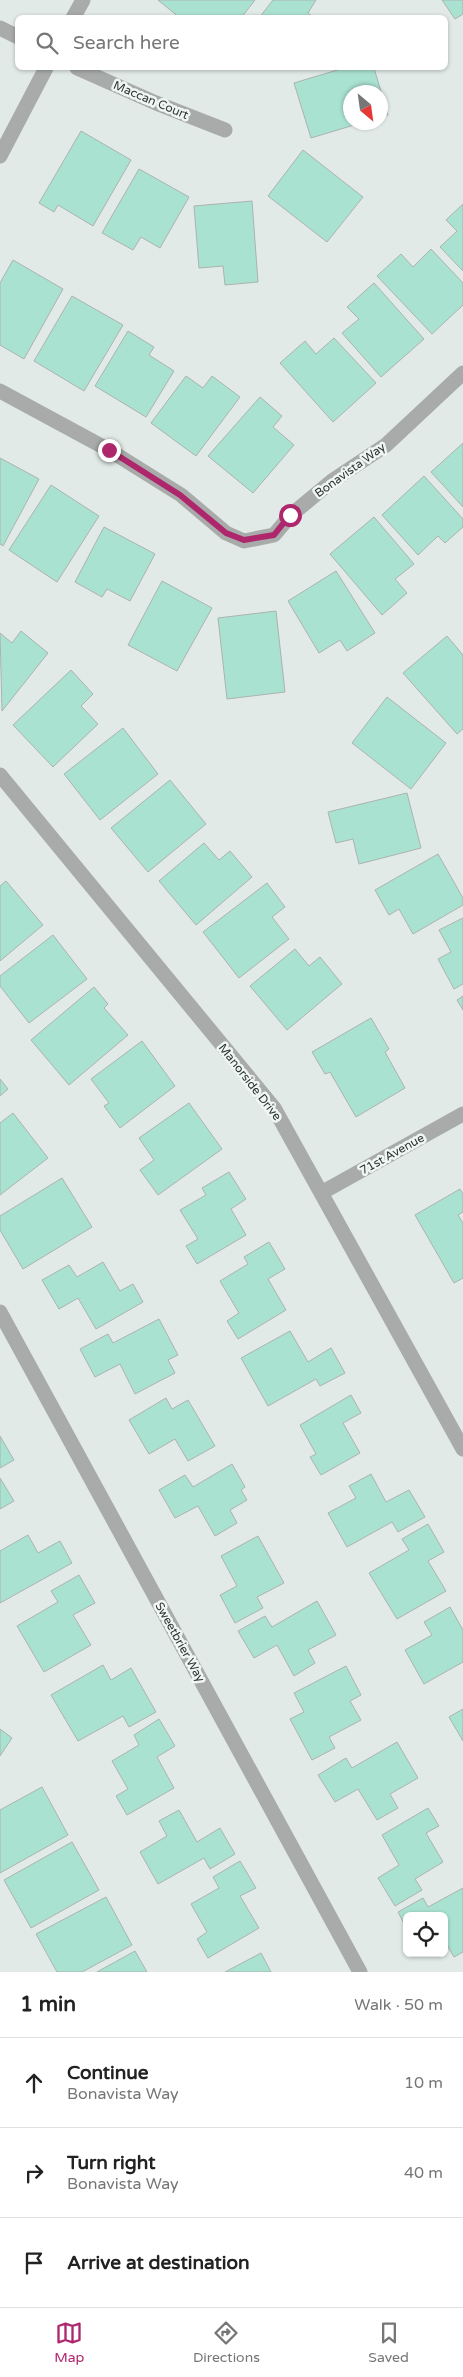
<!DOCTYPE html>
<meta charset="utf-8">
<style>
:root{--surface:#fff;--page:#f6f6f6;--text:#222;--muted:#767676;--line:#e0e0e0;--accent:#ae276c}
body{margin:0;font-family:"Varela Round",sans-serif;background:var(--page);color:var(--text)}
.controls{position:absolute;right:15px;bottom:15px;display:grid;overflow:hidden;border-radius:8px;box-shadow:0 1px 4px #0004}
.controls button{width:45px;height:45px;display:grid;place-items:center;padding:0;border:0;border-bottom:1px solid var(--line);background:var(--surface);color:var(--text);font:25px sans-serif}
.compass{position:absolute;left:343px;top:85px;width:45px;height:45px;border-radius:50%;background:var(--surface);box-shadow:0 1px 4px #0004;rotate:151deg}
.stop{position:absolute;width:15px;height:15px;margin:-11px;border:4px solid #ae276c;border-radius:50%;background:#fff}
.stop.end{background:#ae276c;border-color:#fff;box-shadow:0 1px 5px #0008}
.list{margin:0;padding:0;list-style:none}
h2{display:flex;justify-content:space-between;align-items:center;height:65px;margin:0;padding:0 20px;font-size:21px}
h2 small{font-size:16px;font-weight:400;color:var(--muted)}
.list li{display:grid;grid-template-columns:32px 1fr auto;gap:15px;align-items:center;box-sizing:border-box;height:90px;padding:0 20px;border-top:1px solid var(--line)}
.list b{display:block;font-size:19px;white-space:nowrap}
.list p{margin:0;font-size:16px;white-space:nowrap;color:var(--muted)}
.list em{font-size:16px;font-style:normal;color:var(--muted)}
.icon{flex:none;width:28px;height:28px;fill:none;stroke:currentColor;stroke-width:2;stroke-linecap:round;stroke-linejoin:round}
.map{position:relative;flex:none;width:463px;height:1972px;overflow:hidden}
.search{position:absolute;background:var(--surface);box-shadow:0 1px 4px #0004;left:15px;right:15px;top:15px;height:55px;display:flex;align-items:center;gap:12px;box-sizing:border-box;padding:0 18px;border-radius:8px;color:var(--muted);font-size:19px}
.sheet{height:335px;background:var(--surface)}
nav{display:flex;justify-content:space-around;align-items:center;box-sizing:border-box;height:70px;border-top:1px solid var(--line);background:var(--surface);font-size:14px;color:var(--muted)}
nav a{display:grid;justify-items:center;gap:2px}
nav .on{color:var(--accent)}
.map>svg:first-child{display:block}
</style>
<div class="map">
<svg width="463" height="1972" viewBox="0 0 463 1972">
<rect width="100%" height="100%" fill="#e1eae7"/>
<path fill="#aae2d1" stroke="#abb3b0" d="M158 0H255L241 18H180Z
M273 0H316L308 13 314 18H259Z
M442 0H463V14L455 19Z
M344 68H374L388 115 380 117V92H350V122H364L311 138 294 83Z
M81 131 131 160 93 226 58 205 54 212 39 203Z
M303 150 363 197 327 242 268 196Z
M139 169 189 197 160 248 141 237 133 250 102 233Z
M252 201 258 282 225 285 223 266 199 268 194 206Z
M463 204V271L440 247 457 231 446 220Z
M431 249 463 283V305L432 334 377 276 401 254 413 267Z
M13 260 63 289 24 359 0 345V283Z
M374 283 424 339 381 377 342 333 359 319 347 307Z
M72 296 123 325 84 391 34 361Z
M128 331 154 347 149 355 174 371 146 417 95 386Z
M334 338 376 383 333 422 280 363 305 341 316 354Z
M186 376 203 388 212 376 240 397 196 456 151 423Z
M260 397 282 416 273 427 294 445 253 493 208 456Z
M463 443V507L431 472Z
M0 458 39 479 3 546 0 544Z
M424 476 463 519V527L445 543 438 536 418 555 382 515Z
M51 485 99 516 57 582 9 550Z
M374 517 414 564 395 579 407 593 382 615 330 554Z
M104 527 155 554 130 601 107 589 102 597 75 582Z
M336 571 375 633 347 651 340 640 319 653 288 601Z
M162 581 212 608 177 671 128 645Z
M276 611 285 692 227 699 218 618Z
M21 631 48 653 2 711 0 633 12 643Z
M447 636 463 655V729L457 734 403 673Z
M71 670 93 694 81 706 98 724 53 767 13 725Z
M387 697 446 743 411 789 352 743Z
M123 728 158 774 100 820 64 774Z
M170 780 206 824 148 872 111 828Z
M407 793 421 848 359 864 353 839 336 843 328 812Z
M204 843 219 860 230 851 252 877 196 925 159 881Z
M438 854 463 898V905L413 934 399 909 389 915 375 890Z
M6 881 43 925 0 961V886Z
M267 883 285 907 272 917 289 939 239 978 203 932Z
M463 918V984L454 989 438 959 451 952 439 930Z
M53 935 87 979 29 1023 0 986V976Z
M295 949 309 966 320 957 342 984 287 1030 250 986Z
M94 987 108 1004 104 1008 128 1035 69 1085 31 1040Z
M463 996V1010L457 1000Z
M371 1018 389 1049 385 1052 405 1088 356 1117 330 1072 325 1074 312 1052Z
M142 1041 175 1086 120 1128 104 1106 109 1103 91 1079Z
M0 1079 8 1089 0 1096Z
M189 1103 222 1149 158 1195 140 1170 154 1160 139 1138Z
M13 1113 48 1158 0 1195V1123Z
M229 1172 246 1199 231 1209 246 1235 197 1264 186 1246 198 1239 180 1210 206 1195 202 1188Z
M62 1178 92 1227 23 1269 0 1230V1216Z
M460 1189 463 1194V1212L458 1215 463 1223V1278L454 1283 415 1215Z
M269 1242 285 1269 268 1279 286 1310 238 1339 227 1321 239 1313 220 1281 248 1264 244 1257Z
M103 1262 120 1291 133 1284 143 1302 96 1329 78 1298 59 1309 42 1280 69 1265 77 1277Z
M159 1319 178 1355 168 1360 175 1373 135 1394 120 1364 95 1377 80 1349 108 1334 113 1343Z
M290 1331 308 1362 331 1348 345 1373 320 1386 316 1379 268 1406 241 1358Z
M351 1395 361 1413 343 1423 360 1453 321 1475 310 1457 316 1454 300 1425Z
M166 1398 172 1409 188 1400 215 1446 188 1461 175 1439 149 1454 129 1420Z
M0 1436 14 1460 0 1468Z
M232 1464 245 1487 241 1490 247 1500 230 1510 237 1523 215 1536 198 1506 175 1518 159 1490 185 1475 193 1487Z
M371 1474 386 1502 409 1490 425 1517 398 1532 392 1522 347 1547 328 1513 356 1498 349 1486Z
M0 1478 14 1501 0 1509Z
M428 1524 444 1552 428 1561 446 1591 397 1619 369 1573 409 1550 402 1539Z
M28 1535 38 1553 60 1541 72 1563 0 1603V1551Z
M258 1536 284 1583 257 1597 263 1608 235 1623 220 1595 237 1586 221 1556Z
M79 1575 95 1603 73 1615 91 1645 44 1672 17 1626 58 1602 51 1591Z
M317 1601 336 1635 308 1650 315 1663 294 1676 277 1645 254 1658 238 1631 265 1616 272 1627Z
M450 1607 463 1630V1662L424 1684 405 1650 432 1635 424 1622Z
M103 1665 111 1680 131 1668 156 1712 129 1727 123 1716 78 1741 51 1695Z
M346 1666 361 1695 350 1701 361 1720 329 1737 335 1748 312 1760 290 1719 304 1712 294 1693Z
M463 1709V1741L449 1717Z
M159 1719 175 1746 157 1757 174 1788 127 1815 116 1796 128 1789 112 1761 139 1745 134 1735Z
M0 1729 12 1738 0 1756Z
M397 1742 418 1778 390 1794 398 1808 377 1820 358 1789 335 1802 318 1775 346 1758 352 1768Z
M42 1787 68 1835 0 1873V1810Z
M428 1808 439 1826 426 1833 443 1862 415 1879 422 1890 395 1906 378 1878 399 1865 382 1835Z
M179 1810 197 1842 220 1828 235 1854 210 1869 204 1858 158 1884 140 1852 167 1836 159 1821Z
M72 1842 99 1890 31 1928 4 1880Z
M240 1861 256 1888 240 1896 259 1928 208 1958 197 1939 207 1932 191 1904 219 1888 213 1877Z
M463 1888V1952L454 1957 444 1940V1916H407V1929L398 1912 423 1898 428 1907Z
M106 1897 132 1945 82 1972H57L36 1934Z
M135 1951 147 1972H97Z
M261 1953 271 1972H225Z"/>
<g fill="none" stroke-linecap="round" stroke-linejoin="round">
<path stroke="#a8abaa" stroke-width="15" d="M73 18 83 0
M0 28 18 37
M77 68 156 103 225 130
M0 156 46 68
M0 391 109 450 181 495 226 533 244 541 274 535 291 515 332 481 386 445 463 373
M0 775 274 1108 463 1449
M321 1193 463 1114
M0 1312 360 1972"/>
</g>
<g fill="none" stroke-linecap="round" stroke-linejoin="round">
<path stroke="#ae276c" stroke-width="6" d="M109 450 180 495 226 533 244 540 274 535 290 515"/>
</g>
<g text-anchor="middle" stroke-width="5" stroke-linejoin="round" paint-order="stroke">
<g font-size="12" fill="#313433" stroke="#eff7f4">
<text transform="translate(151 100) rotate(23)" y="4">Maccan Court</text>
<text transform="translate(350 470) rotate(-36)" y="4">Bonavista Way</text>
<text transform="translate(250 1082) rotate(52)" y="4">Manorside Drive</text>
<text transform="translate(392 1154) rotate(-29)" y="4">71st Avenue</text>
<text transform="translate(180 1642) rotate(61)" y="4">Sweetbrier Way</text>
</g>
</g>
</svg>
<div class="controls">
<button><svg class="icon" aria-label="locate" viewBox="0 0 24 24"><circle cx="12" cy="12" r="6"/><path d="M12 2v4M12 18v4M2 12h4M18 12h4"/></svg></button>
</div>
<svg class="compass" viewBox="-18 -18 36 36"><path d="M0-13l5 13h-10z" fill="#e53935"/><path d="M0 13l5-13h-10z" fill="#767676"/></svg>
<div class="stop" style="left:290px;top:515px"></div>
<div class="stop end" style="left:109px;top:450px"></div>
<div class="search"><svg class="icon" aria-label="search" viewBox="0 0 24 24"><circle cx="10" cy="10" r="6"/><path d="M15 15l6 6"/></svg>Search here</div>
</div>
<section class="sheet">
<h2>1 min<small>Walk · 50 m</small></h2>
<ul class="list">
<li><svg class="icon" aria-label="ahead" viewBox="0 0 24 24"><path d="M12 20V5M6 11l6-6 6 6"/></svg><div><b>Continue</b><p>Bonavista Way</p></div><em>10 m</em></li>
<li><svg class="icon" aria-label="right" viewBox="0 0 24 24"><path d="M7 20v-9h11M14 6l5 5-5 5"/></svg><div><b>Turn right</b><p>Bonavista Way</p></div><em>40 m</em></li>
<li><svg class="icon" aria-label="arrive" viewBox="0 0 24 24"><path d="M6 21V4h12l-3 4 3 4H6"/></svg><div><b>Arrive at destination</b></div></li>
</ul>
</section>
<nav>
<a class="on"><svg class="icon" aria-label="map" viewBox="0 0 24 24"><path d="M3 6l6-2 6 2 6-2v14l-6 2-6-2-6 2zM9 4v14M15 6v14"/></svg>Map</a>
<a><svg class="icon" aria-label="directions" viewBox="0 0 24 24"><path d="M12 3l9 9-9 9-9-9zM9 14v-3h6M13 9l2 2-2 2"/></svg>Directions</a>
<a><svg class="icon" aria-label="saved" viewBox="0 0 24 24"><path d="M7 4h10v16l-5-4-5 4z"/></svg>Saved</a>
</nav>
